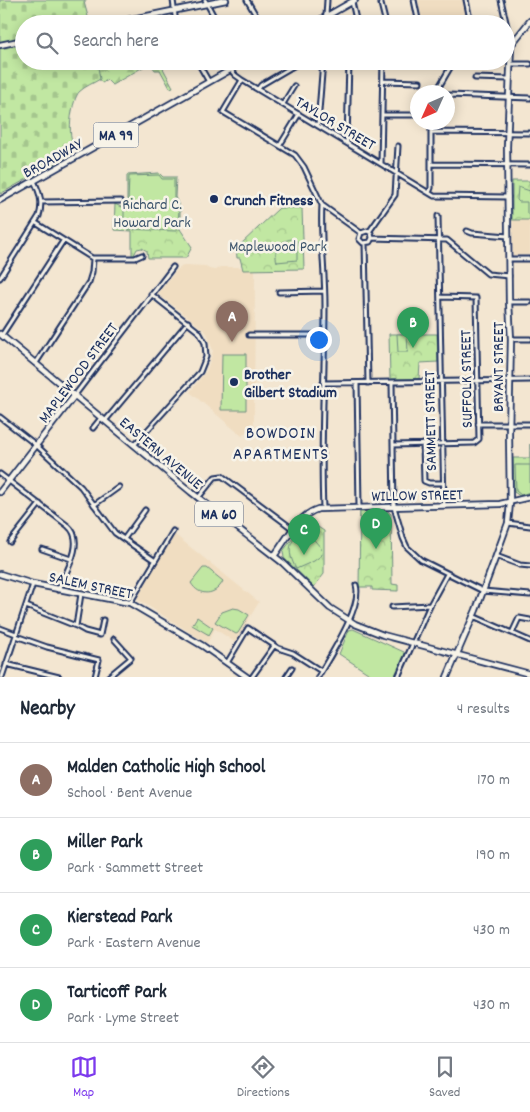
<!DOCTYPE html>
<meta charset="utf-8">
<style>
:root{--surface:#fff;--page:#f6f6f7;--text:#1f2937;--muted:#747a83;--line:#e0e1e3;--accent:#7c3aed}
body{margin:0;font-family:Dekko,sans-serif;background:var(--page);color:var(--text)}
.compass{position:absolute;left:410px;top:85px;width:45px;height:45px;border-radius:50%;background:var(--surface);box-shadow:0 2px 12px #0003;rotate:225deg}
.you{position:absolute;left:318px;top:339px;width:18px;height:18px;margin:-12px;border:4px solid #fff;border-radius:50%;background:#1a73e8;box-shadow:0 0 0 8px #1a73e833}
.badge{display:grid;place-items:center;width:32px;height:32px;border-radius:50%;background:var(--accent);color:#fff;font-size:16px;font-weight:700}
.pin{position:absolute;translate:-50% -41px;filter:drop-shadow(0 1px 2px #0008)}
.pin::after{content:'';position:absolute;top:26px;width:18px;height:15px;background:inherit;clip-path:polygon(0 0,100% 0,50% 100%)}
.list{margin:0;padding:0;list-style:none}
h2{display:flex;justify-content:space-between;align-items:center;height:65px;margin:0;padding:0 20px;font-size:21px}
h2 small{font-size:16px;font-weight:400;color:var(--muted)}
.list li{display:grid;grid-template-columns:32px 1fr auto;gap:15px;align-items:center;box-sizing:border-box;height:75px;padding:0 20px;border-top:1px solid var(--line)}
.list b{display:block;font-size:19px;white-space:nowrap}
.list p{margin:0;font-size:16px;white-space:nowrap;color:var(--muted)}
.list em{font-size:16px;font-style:normal;color:var(--muted)}
.icon{flex:none;width:28px;height:28px;fill:none;stroke:currentColor;stroke-width:2;stroke-linecap:round;stroke-linejoin:round}
.map{position:relative;flex:none;width:530px;height:677px;overflow:hidden}
.search{position:absolute;background:var(--surface);box-shadow:0 2px 12px #0003;left:15px;right:15px;top:15px;height:55px;display:flex;align-items:center;gap:12px;box-sizing:border-box;padding:0 18px;border-radius:28px;color:var(--muted);font-size:19px}
.sheet{height:365px;background:var(--surface)}
nav{display:flex;justify-content:space-around;align-items:center;box-sizing:border-box;height:70px;border-top:1px solid var(--line);background:var(--surface);font-size:14px;color:var(--muted)}
nav a{display:grid;justify-items:center;gap:2px}
nav .on{color:var(--accent)}
.map>svg:first-child{display:block}
</style>
<div class="map">
<svg width="530" height="677" viewBox="0 0 530 677">
<defs>
<pattern id="forest-firs" width="22" height="20" patternUnits="userSpaceOnUse" patternTransform="scale(1.25)"><rect width="22" height="20" fill="#c1e7a2"/><path d="M5 1l3.5 6h-7zM16 11l3.5 6h-7z" fill="#a5c68e"/></pattern>
<pattern id="cemetery-stones" width="16" height="16" patternUnits="userSpaceOnUse" patternTransform="scale(1.25)"><rect width="16" height="16" fill="#c1e7a2"/><path d="M2 7V4a2 2 0 0 1 4 0v3zM10 15v-3a2 2 0 0 1 4 0v3z" fill="#a5c68e"/></pattern>
<pattern id="park-crowns" width="20" height="18" patternUnits="userSpaceOnUse" patternTransform="scale(1.25)"><rect width="20" height="18" fill="#c1e7a2"/><path d="M2 6a3 3 0 1 1 6 0M12 15a3 3 0 1 1 6 0" fill="none" stroke="#a5c68e"/></pattern>
</defs>
<rect width="100%" height="100%" fill="#f3e6d1"/>
<filter id="ink" filterUnits="userSpaceOnUse"><feTurbulence type="fractalNoise" baseFrequency=".02" numOctaves="2"/><feDisplacementMap in="SourceGraphic" scale="10" xChannelSelector="R" yChannelSelector="G"/><feConvolveMatrix kernelMatrix="1 2 1 2 8 2 1 2 1" color-interpolation-filters="sRGB"/></filter>
<g filter="url(#ink)">
<path fill="#f0ddc1" d="M418 0H463L468 20 451 24H423Z
M512 181H530V255H513Z
M184 265 206 266 209 269 215 270 220 267H241L243 270H255L254 423 242 436 190 392 207 370 213 351 207 333 191 319 158 294 177 270Z
M174 534 259 602 235 642 215 629 207 643 137 599Z"/>
<path fill="url(#forest-firs)" stroke="#6e8b80" d="M99 61H117L123 64 126 61H159L173 87 170 88 160 70H155L150 63 112 85 107 80 102 83 97 77Z"/>
<path fill="url(#cemetery-stones)" stroke="#6e8b80" d="M0 0H87L84 2 90 24H24V61H97L100 79C94 83 85 86 79 92 72 100 67 133 73 142L67 146 70 155 0 194Z"/>
<path fill="url(#park-crowns)" stroke="#6e8b80" d="M159 173 163 177H176L175 197 180 208V229L192 247 186 258H148L147 251 142 248 137 249 134 255 132 256V231L114 230 115 204 121 207 127 203V175Z
M512 181H530V220H512Z
M279 208H302L304 269 243 270 240 258H237L236 245H240Z
M389 334H437L438 362 420 363 419 379H390Z
M530 444V494L521 497 514 492 513 458H530Z
M360 512H389L391 514 392 584 398 585V591L372 590V587H359Z
M307 520 324 531V574L314 587 284 558 283 551Z
M197 617 213 628 209 635 192 625Z"/>
<path fill="#c1e7a2" stroke="#6e8b80" d="M159 175 162 179H174V198L179 208 178 228 176 231 127 229V227H124V208L128 202 129 176Z
M518 187 530 191V214H527V202H519L517 200Z
M292 239 297 241V260L277 262C273 249 279 241 292 239Z
M397 334H407L408 352H398Z
M222 354H246V410H221Z
M515 465H530V492L521 495 516 491Z
M360 512H389V522H371V528H360Z
M304 528 321 548 322 555 314 561 296 569C286 549 289 542 304 528Z
M203 568H207L223 581C216 596 199 597 191 583Z
M233 608 239 609 249 615 238 633 236 634 215 622 222 612Z
M353 629 404 652 405 654 394 677H374L339 654 349 630Z"/>
<g fill="none" stroke-linecap="round" stroke-linejoin="round">
<defs>
<path id="minor" d="M173 0 176 24
M205 0 218 24
M247 0 261 24
M380 0 386 24
M414 0 419 24
M466 0 471 24
M501 0 511 44
M352 2 357 24
M326 16 327 0
M197 61 209 82
M510 64H530
M231 70 235 75 242 80 434 196 508 197
M475 78 509 79
M242 80 223 112 295 155 304 167 322 205 361 233
M383 81 420 82
M258 89 261 85 302 61
M436 92 454 61
M448 95 530 98
M283 104 294 86
M382 115H413
M318 124 323 61
M431 132 530 133
M347 142 349 61
M280 145 299 114
M381 164 383 61
M431 164 530 165
M429 193 431 188V122
M41 202 121 201
M322 205C320 238 325 271 325 305 325 372 320 440 323 508
M438 216 444 505
M36 223 92 258H135L142 255
M467 231 472 233 508 236
M369 232 395 195 398 146
M361 233 359 239 363 243 370 242 372 238
M361 233 367 231 371 233 372 238
M372 238 447 240 488 274 509 276
M365 243 368 383
M509 259H530
M0 278 39 216C43 203 40 193 34 181
M279 292 324 291
M509 302H530
M2 335 63 241
M249 335H324
M511 339H530
M36 363 89 282 92 272 93 259
M323 383 530 380
M357 383 359 507
M392 383 394 507 403 538 407 547 421 560 483 591 530 595
M75 395 173 267
M0 417 36 445 81 487 115 533 154 560
M105 421 188 322
M478 424H530
M93 428 101 418
M423 444 424 481 429 483H443
M134 445 200 372 206 357 205 343 199 332 151 294
M393 445 474 443 479 439 476 298 440 297
M0 474 68 526C86 541 66 572 58 590
M198 498 215 477 222 476 293 529
M94 505 119 487
M508 523 530 526
M124 539 145 510
M10 542 40 504
M42 549 71 559
M496 556 520 565 530 566
M81 594 76 626 85 631 100 635 103 620
M130 603 173 531
M26 606 76 626
M392 607 430 605
M473 616 530 641
M0 628 16 634
M512 633 519 618 530 620
M16 636 47 647 99 660 95 677
M227 663 248 628 278 648 293 653 321 671
M6 664 59 677
M2 677 33 584
M108 677 131 658 114 639
M252 677 274 646
M286 677 292 668
M318 677C329 657 363 607 356 585
M398 677 430 605 447 574"/>
<path id="major" d="M108 24 226 0
M313 24 355 0
M326 24V16
M0 45 24 40
M506 48 511 45 530 21
M0 200 246 61
M0 334 191 492 283 563 330 608 355 624 383 635 530 674
M0 492 75 395
M274 556C286 540 298 515 318 509L500 504 530 497
M0 574 33 584 130 603 203 646 247 677
M447 677 476 610 496 556 508 523 510 503 509 434 511 339 509 302 507 147 511 45"/>
</defs>
<use href="#minor" stroke="#1b2f5e" stroke-width="7"/>
<use href="#major" stroke="#1b2f5e" stroke-width="8"/>
<use href="#minor" stroke="#f7f3e8" stroke-width="3"/>
<use href="#major" stroke="#f7f3e8" stroke-width="4.5"/>
</g>
</g>
<g fill="#1b2f5e" stroke="#f7f3e8" stroke-width="2">
<circle cx="214" cy="199" r="5"/>
<circle cx="234" cy="382" r="5"/>
</g>
<g text-anchor="middle" stroke-width="5" stroke-linejoin="round" paint-order="stroke">
<g fill="#f7f3e8" stroke="#5d6a87" stroke-width="1">
<rect x="93.5" y="122.5" width="45" height="25" rx="4"/>
<rect x="195" y="501.5" width="48" height="25" rx="4"/>
</g>
<g font-size="15" font-weight="bold" fill="#1b2f5e">
<text x="116" y="140">MA 99</text>
<text x="219" y="519">MA 60</text>
</g>
<g font-size="16" fill="#1b2f5e" stroke="#f7f3e8">
<text transform="translate(336 122) rotate(31)" y="6">TAYLOR STREET</text>
<text transform="translate(52 157) rotate(-29)" y="6">BROADWAY</text>
<text transform="translate(497 367) rotate(-90)" y="6">BRYANT STREET</text>
<text transform="translate(77 372) rotate(-53)" y="6">MAPLEWOOD STREET</text>
<text transform="translate(465 379) rotate(-91)" y="6">SUFFOLK STREET</text>
<text transform="translate(429 421) rotate(-91)" y="6">SAMMETT STREET</text>
<text transform="translate(162 452) rotate(40)" y="6">EASTERN AVENUE</text>
<text transform="translate(417 494) rotate(-1)" y="6">WILLOW STREET</text>
<text transform="translate(91 584) rotate(12)" y="6">SALEM STREET</text>
</g>
<g font-size="16" font-weight="bold" fill="#1b2f5e" stroke="#f7f3e8" text-anchor="start">
<text x="224" y="205">Crunch Fitness</text>
<text x="244" y="379">Brother<tspan x="244" dy="18">Gilbert Stadium</tspan></text>
</g>
<g font-size="16" fill="#3c546c" stroke="#f7f3e8">
<text x="152" y="209">Richard C.<tspan x="152" dy="18">Howard Park</tspan></text>
<text x="278" y="251">Maplewood Park</text>
</g>
<g font-size="18" letter-spacing="1" fill="#1b2f5e" stroke="#f7f3e8">
<text x="281" y="438">BOWDOIN<tspan x="281" dy="21">APARTMENTS</tspan></text>
</g>
</g>
</svg>
<svg class="compass" viewBox="-18 -18 36 36"><path d="M0-13l5 13h-10z" fill="#e53935"/><path d="M0 13l5-13h-10z" fill="#747a83"/></svg>
<div class="you"></div>
<div class="pin badge" style="left:232px;top:342px;background:#8d6e63">A</div>
<div class="pin badge" style="left:413px;top:348px;background:#2e9e5b">B</div>
<div class="pin badge" style="left:304px;top:555px;background:#2e9e5b">C</div>
<div class="pin badge" style="left:376px;top:549px;background:#2e9e5b">D</div>
<div class="search"><svg class="icon" aria-label="search" viewBox="0 0 24 24"><circle cx="10" cy="10" r="6"/><path d="M15 15l6 6"/></svg>Search here</div>
</div>
<section class="sheet">
<h2>Nearby<small>4 results</small></h2>
<ul class="list">
<li><span class="badge" style="background:#8d6e63">A</span><div><b>Malden Catholic High School</b><p>School · Bent Avenue</p></div><em>170 m</em></li>
<li><span class="badge" style="background:#2e9e5b">B</span><div><b>Miller Park</b><p>Park · Sammett Street</p></div><em>190 m</em></li>
<li><span class="badge" style="background:#2e9e5b">C</span><div><b>Kierstead Park</b><p>Park · Eastern Avenue</p></div><em>430 m</em></li>
<li><span class="badge" style="background:#2e9e5b">D</span><div><b>Tarticoff Park</b><p>Park · Lyme Street</p></div><em>430 m</em></li>
</ul>
</section>
<nav>
<a class="on"><svg class="icon" aria-label="map" viewBox="0 0 24 24"><path d="M3 6l6-2 6 2 6-2v14l-6 2-6-2-6 2zM9 4v14M15 6v14"/></svg>Map</a>
<a><svg class="icon" aria-label="directions" viewBox="0 0 24 24"><path d="M12 3l9 9-9 9-9-9zM9 14v-3h6M13 9l2 2-2 2"/></svg>Directions</a>
<a><svg class="icon" aria-label="saved" viewBox="0 0 24 24"><path d="M7 4h10v16l-5-4-5 4z"/></svg>Saved</a>
</nav>
